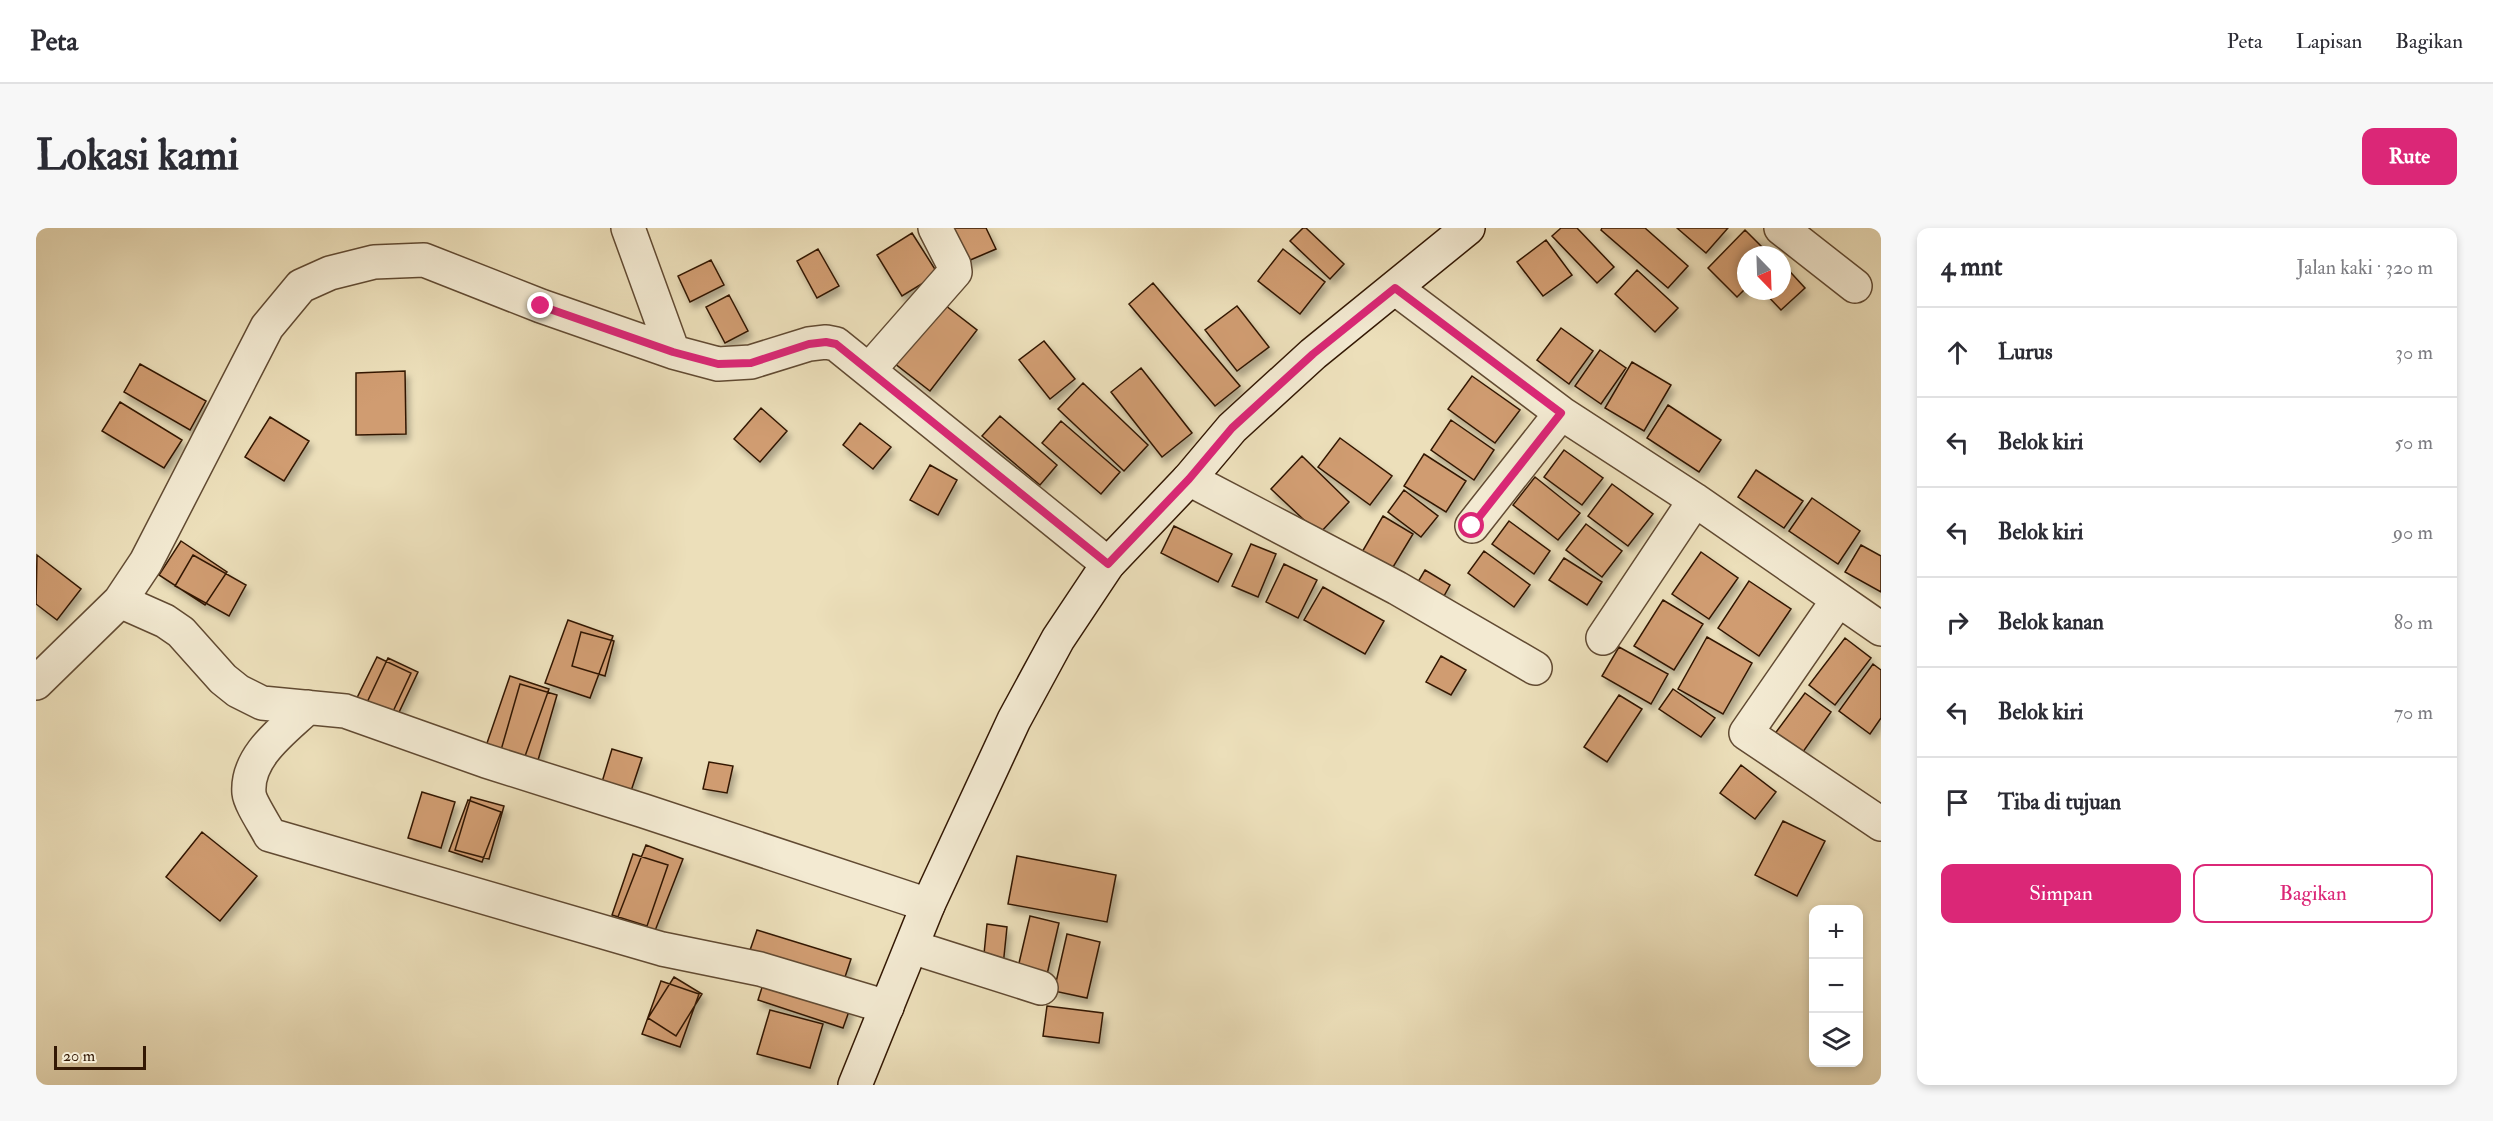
<!DOCTYPE html>
<html lang="id">
<meta charset="utf-8">
<style>
:root{--surface:#fff;--page:#f7f7f7;--text:#2b2b33;--muted:#7c7c81;--line:#e1e1e2;--accent:#db2777}
body{margin:0;font-family:"IM FELL Double Pica",serif;background:var(--page);color:var(--text)}
.controls{position:absolute;right:18px;bottom:18px;display:grid;overflow:hidden;border-radius:12px;box-shadow:0 3px 9px #0003}
.controls button{width:54px;height:54px;display:grid;place-items:center;padding:0;border:0;border-bottom:2px solid var(--line);background:var(--surface);color:var(--text);font:30px sans-serif}
.compass{position:absolute;left:1701px;top:18px;width:54px;height:54px;border-radius:50%;background:var(--surface);box-shadow:0 3px 9px #0003;rotate:157deg}
.scale{position:absolute;left:18px;bottom:15px;width:92px;box-sizing:border-box;padding-left:6px;border:3px solid #331804;border-top:0;font-size:16px;line-height:21px;white-space:nowrap;color:#331804;-webkit-text-stroke:4px #f3ead2;paint-order:stroke}
.stop{position:absolute;width:18px;height:18px;margin:-14px;border:4px solid #db2777;border-radius:50%;background:#fff}
.stop.end{background:#db2777;border-color:#fff;box-shadow:0 2px 6px #0008}
.list{margin:0;padding:0;list-style:none}
h2{display:flex;justify-content:space-between;align-items:center;height:78px;margin:0;padding:0 24px;font-size:26px}
h2 small{font-size:20px;font-weight:400;color:var(--muted)}
.list li{display:grid;grid-template-columns:39px 1fr auto;gap:18px;align-items:center;box-sizing:border-box;height:90px;padding:0 24px;border-top:2px solid var(--line)}
.list b{display:block;font-size:22px;white-space:nowrap}
.list em{font-size:20px;font-style:normal;color:var(--muted)}
.actions{display:flex;gap:12px;padding:18px 24px}
.actions a{flex:1;padding:14px 0;border:2px solid var(--accent);border-radius:12px;text-align:center;font-size:21px;color:var(--accent)}
.actions .main{background:var(--accent);color:#fff}
.icon{flex:none;width:33px;height:33px;fill:none;stroke:currentColor;stroke-width:2;stroke-linecap:round;stroke-linejoin:round}
.map{position:relative;flex:none;width:1845px;height:857px;overflow:hidden;border-radius:12px}
header{display:flex;align-items:center;gap:36px;box-sizing:border-box;height:84px;padding:0 30px;background:var(--surface);border-bottom:2px solid var(--line)}
header strong{font-size:28px}
nav{display:flex;gap:33px;margin-inline-start:auto;font-size:21px}
.intro{display:flex;align-items:center;justify-content:space-between;box-sizing:border-box;height:144px;padding:0 36px}
h1{margin:0;font-size:42px}
.button{padding:15px 27px;border-radius:12px;background:var(--accent);color:#fff;font-size:21px;font-weight:700}
main{display:flex;gap:36px;padding:0 36px}
aside{flex:1;background:var(--surface);border-radius:12px;box-shadow:0 3px 9px #0003}
.map>svg:first-child{display:block}
</style>
<header>
<strong>Peta</strong>
<nav><a>Peta</a><a>Lapisan</a><a>Bagikan</a></nav>
</header>
<div class="intro"><h1>Lokasi kami</h1><a class="button">Rute</a></div>
<main>
<div class="map">
<svg width="1845" height="857" viewBox="0 0 1845 857">
<defs>
<filter id="shadow"><feDropShadow dx="3.5" dy="6" stdDeviation="3" flood-color="#0004"/></filter>
</defs>
<rect width="100%" height="100%" fill="#ecdfba"/>
<filter id="stains"><feTurbulence type="fractalNoise" baseFrequency=".00333" numOctaves="4"/><feColorMatrix values="0 0 0 0 .2 0 0 0 0 .09 0 0 0 0 .02 0 0 0 .5 -.17"/></filter>
<radialGradient id="worn" r=".72"><stop offset=".6" stop-color="#630" stop-opacity="0"/><stop offset="1" stop-color="#630" stop-opacity=".3"/></radialGradient>
<path fill="#d09c71" stroke="#331804" stroke-width="1.5" filter="url(#shadow)" d="M908 0H950L960 21 925 36Z
M1267 0H1270L1308 36 1294 51 1254 13Z
M1525 0H1541L1578 39 1561 55 1516 8Z
M1566 0H1609L1652 38 1632 60 1565 2Z
M1641 0H1692L1670 25Z
M1709 2 1734 27H1710V60L1701 69 1672 40Z
M876 5 902 46 866 68 841 27Z
M1510 12 1536 47 1507 68 1481 34Z
M782 21 803 58 781 70 761 33Z
M1247 21 1289 54 1264 86 1222 53Z
M675 32 688 57 654 74 642 48Z
M1746 35 1769 60 1745 82 1727 63H1746Z
M1601 42 1642 80 1619 104 1579 66Z
M1117 55 1204 158 1179 178 1093 76Z
M693 67 712 103 689 115 670 79Z
M905 74 941 102 894 163 858 135Z
M1201 78 1233 119 1201 143 1169 102Z
M1525 100 1557 123 1533 156 1501 132Z
M1008 113 1039 151 1014 171 983 132Z
M1564 122 1590 140 1565 176 1539 158Z
M1596 134 1635 157 1608 203 1569 180Z
M104 136 170 173 154 202 88 164Z
M1105 140 1156 205 1126 229 1075 164Z
M369 143 370 206 320 207V145Z
M1436 148 1484 182 1459 215 1412 181Z
M1047 155 1112 217 1088 243 1022 181Z
M84 174 146 212 128 240 66 203Z
M1632 177 1685 212 1663 244 1611 210Z
M725 180 751 203 724 234 698 211Z
M964 188 1021 237 1004 257 946 208Z
M234 189 273 213 248 253 209 229Z
M1415 192 1458 222 1438 252 1395 222Z
M1025 193 1084 244 1065 266 1006 215Z
M824 195 855 219 837 241 807 217Z
M1304 210 1356 248 1334 277 1282 239Z
M1528 222 1567 250 1546 277 1508 249Z
M1388 226 1430 253 1410 284 1368 258Z
M1266 228 1313 274 1283 306 1235 261Z
M894 237 921 252 902 287 874 272Z
M1720 242 1767 273 1748 300 1702 269Z
M1499 249 1544 285 1522 312 1477 277Z
M1576 256 1617 286 1592 318 1552 288Z
M1368 262 1402 288 1385 309 1352 284Z
M1776 270 1824 303 1802 336 1753 303Z
M1347 288 1377 306 1351 349 1322 331Z
M1473 293 1514 323 1498 346 1456 316Z
M1550 296 1586 323 1566 349 1530 322Z
M1138 298 1196 326 1182 354 1125 325Z
M145 313 191 344 169 377 123 347Z
M1215 316 1240 326 1222 369 1196 358Z
M1825 317 1845 328V364L1809 344Z
M1448 323 1494 357 1478 379 1432 345Z
M1665 324 1702 350 1673 391 1636 366Z
M1 327 45 361 21 392 0 376Z
M157 327 210 357 193 388 139 358Z
M1528 330 1566 354 1551 377 1513 352Z
M1248 336 1281 352 1262 390 1230 374Z
M1389 342 1414 357 1402 379 1376 364Z
M1713 353 1755 381 1723 428 1682 400Z
M1287 359 1348 393 1329 426 1268 392Z
M1627 372 1667 396 1638 442 1598 418Z
M532 392 577 408 554 470 509 455Z
M545 404 578 413 569 448 536 438Z
M1671 409 1716 435 1687 486 1642 461Z
M1809 410 1835 430 1799 477 1773 457Z
M1583 419 1632 446 1615 476 1566 448Z
M1405 428 1430 442 1415 467 1390 454Z
M341 429 375 445 353 492 318 476Z
M352 430 382 444 357 497 327 483Z
M1837 436 1845 442V490L1834 506 1803 483Z
M474 448 513 461 488 531 450 518Z
M484 456 521 467 500 539 463 529Z
M1637 461 1679 490 1665 509 1623 481Z
M1769 465 1795 484 1762 531 1735 511Z
M1583 467 1606 481 1571 534 1548 519Z
M576 521 606 530 595 563 566 554Z
M673 534 697 538 691 565 667 561Z
M1705 537 1740 564 1719 591 1684 565Z
M386 564 419 574 405 620 372 610Z
M435 569 468 578 453 631 419 622Z
M432 572 465 584 446 634 413 623Z
M1747 593 1789 613 1761 668 1719 647Z
M166 604 221 648 184 693 130 649Z
M610 617 647 631 615 713 578 699Z
M597 626 632 637 611 698 576 687Z
M981 628 1080 647 1071 694 972 676Z
M994 688 1023 695 1009 755 980 748Z
M951 696 971 699 967 738 947 736Z
M721 702 815 731 806 758 712 728Z
M1031 706 1064 714 1051 770 1018 763Z
M730 747 816 775 807 800 722 772Z
M638 749 666 766 640 808 612 790Z
M625 753 663 766 644 819 606 806Z
M1011 778 1067 785 1063 815 1007 808Z
M734 782 787 796 774 840 721 826Z"/>
<g fill="none" stroke-linecap="round" stroke-linejoin="round">
<defs>
<path id="street" d="M592 0 637 124
M1745 0 1819 58
M1359 60 1525 185 1659 272 1845 401
M833 142 919 44 918 37 899 0
M1153 251 1361 360 1499 440
M1436 298 1525 185
M1802 372 1710 505 1845 596
M84 373 129 393 145 404 187 451 202 463 226 475 309 483 450 533 608 583 892 677
M1567 410 1659 272
M0 455 84 373 110 334 231 99 265 58 294 45 338 34 388 32 505 78 637 124 682 136 715 134 773 116 790 114 800 116 1072 336
M272 479C249 501 210 528 213 565 214 575 229 597 234 607L626 721 724 741 851 779
M876 719 1005 760"/>
<path id="secondary" d="M819 857 892 677 978 492 1022 411 1072 336 1153 251 1196 200 1277 126 1432 0"/>
</defs>
<use href="#street" stroke="#614a32" stroke-width="36"/>
<use href="#secondary" stroke="#331804" stroke-width="36"/>
<use href="#street" stroke="#f3ead2" stroke-width="33"/>
<use href="#secondary" stroke="#f3ead2" stroke-width="33"/>
</g>
<g fill="none" stroke-linecap="round" stroke-linejoin="round">
<path stroke="#db2777" stroke-width="8" d="M505 78 637 124 682 136 715 135 773 116 790 114 800 116 1072 336 1153 251 1196 200 1277 126 1359 60 1525 185 1436 298"/>
</g>
<rect width="100%" height="100%" filter="url(#stains)"/>
<rect width="100%" height="100%" fill="url(#worn)"/>
</svg>
<div class="controls">
<button>+</button>
<button>−</button>
<button><svg class="icon" aria-label="layers" viewBox="0 0 24 24"><path d="M12 4l9 5-9 5-9-5zM3 14l9 5 9-5"/></svg></button>
</div>
<svg class="compass" viewBox="-18 -18 36 36"><path d="M0-13l5 13h-10z" fill="#e53935"/><path d="M0 13l5-13h-10z" fill="#7c7c81"/></svg>
<div class="scale">20 m</div>
<div class="stop" style="left:1436px;top:298px"></div>
<div class="stop end" style="left:505px;top:78px"></div>
</div>
<aside>
<h2>4 mnt<small>Jalan kaki · 320 m</small></h2>
<ul class="list">
<li><svg class="icon" aria-label="ahead" viewBox="0 0 24 24"><path d="M12 20V5M6 11l6-6 6 6"/></svg><div><b>Lurus</b></div><em>30 m</em></li>
<li><svg class="icon" aria-label="left" viewBox="0 0 24 24"><path d="M17 20v-9H6M10 6l-5 5 5 5"/></svg><div><b>Belok kiri</b></div><em>50 m</em></li>
<li><svg class="icon" aria-label="left" viewBox="0 0 24 24"><path d="M17 20v-9H6M10 6l-5 5 5 5"/></svg><div><b>Belok kiri</b></div><em>90 m</em></li>
<li><svg class="icon" aria-label="right" viewBox="0 0 24 24"><path d="M7 20v-9h11M14 6l5 5-5 5"/></svg><div><b>Belok kanan</b></div><em>80 m</em></li>
<li><svg class="icon" aria-label="left" viewBox="0 0 24 24"><path d="M17 20v-9H6M10 6l-5 5 5 5"/></svg><div><b>Belok kiri</b></div><em>70 m</em></li>
<li><svg class="icon" aria-label="arrive" viewBox="0 0 24 24"><path d="M6 21V4h12l-3 4 3 4H6"/></svg><div><b>Tiba di tujuan</b></div></li>
</ul>
<div class="actions"><a class="main">Simpan</a><a>Bagikan</a></div>
</aside>
</main>
